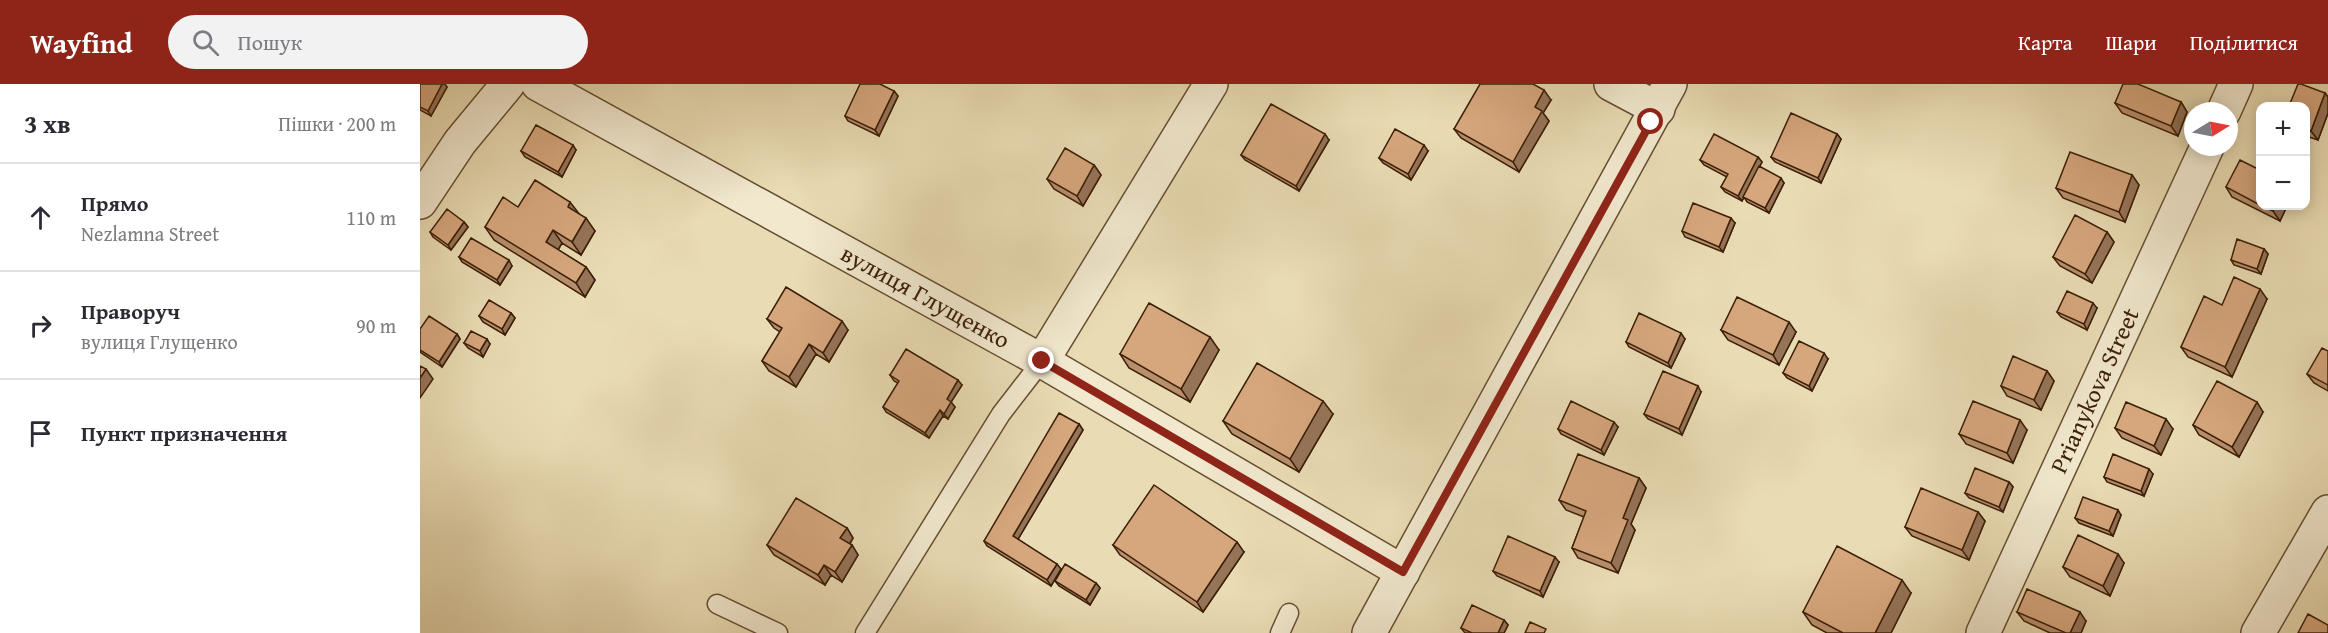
<!DOCTYPE html>
<html lang="uk">
<meta charset="utf-8">
<style>
:root{--surface:#fff;--page:#f2f2f3;--text:#2b2b33;--muted:#7c7c81;--line:#e1e1e2;--accent:#8f2418}
body{margin:0;font-family:"Gentium Book Plus",serif;background:var(--page);color:var(--text)}
.controls{position:absolute;right:18px;top:18px;display:grid;overflow:hidden;border-radius:12px;box-shadow:0 3px 15px #0003}
.controls button{width:54px;height:54px;display:grid;place-items:center;padding:0;border:0;border-bottom:2px solid var(--line);background:var(--surface);color:var(--text);font:30px sans-serif}
.compass{position:absolute;left:1764px;top:18px;width:54px;height:54px;border-radius:50%;background:var(--surface);box-shadow:0 3px 15px #0003;rotate:80deg}
.stop{position:absolute;width:18px;height:18px;margin:-14px;border:4px solid #8f2418;border-radius:50%;background:#fff}
.stop.end{background:#8f2418;border-color:#fff;box-shadow:0 2px 6px #0008}
.list{margin:0;padding:0;list-style:none}
h2{display:flex;justify-content:space-between;align-items:center;height:78px;margin:0;padding:0 24px;font-size:26px}
h2 small{font-size:20px;font-weight:400;color:var(--muted)}
.list li{display:grid;grid-template-columns:39px 1fr auto;gap:18px;align-items:center;box-sizing:border-box;height:108px;padding:0 24px;border-top:2px solid var(--line)}
.list b{display:block;font-size:22px;white-space:nowrap}
.list p{margin:0;font-size:20px;white-space:nowrap;color:var(--muted)}
.list em{font-size:20px;font-style:normal;color:var(--muted)}
.icon{flex:none;width:33px;height:33px;fill:none;stroke:currentColor;stroke-width:2;stroke-linecap:round;stroke-linejoin:round}
.map{position:relative;flex:none;width:1908px;height:549px;overflow:hidden}
header{display:flex;align-items:center;gap:36px;box-sizing:border-box;height:84px;padding:0 30px;background:var(--accent);color:#fff}
header strong{font-size:28px}
nav{display:flex;gap:33px;margin-inline-start:auto;font-size:21px}
.search{width:420px;height:54px;background:var(--page);display:flex;align-items:center;gap:15px;box-sizing:border-box;padding:0 21px;border-radius:33px;color:var(--muted);font-size:22px}
main{display:flex}
aside{flex:1;background:var(--surface)}
.map>svg:first-child{display:block}
</style>
<header>
<strong>Wayfind</strong>
<div class="search"><svg class="icon" aria-label="search" viewBox="0 0 24 24"><circle cx="10" cy="10" r="6"/><path d="M15 15l6 6"/></svg>Пошук</div>
<nav><a>Карта</a><a>Шари</a><a>Поділитися</a></nav>
</header>
<main>
<aside>
<h2>3 хв<small>Пішки · 200 m</small></h2>
<ul class="list">
<li><svg class="icon" aria-label="ahead" viewBox="0 0 24 24"><path d="M12 20V5M6 11l6-6 6 6"/></svg><div><b>Прямо</b><p>Nezlamna Street</p></div><em>110 m</em></li>
<li><svg class="icon" aria-label="right" viewBox="0 0 24 24"><path d="M7 20v-9h11M14 6l5 5-5 5"/></svg><div><b>Праворуч</b><p>вулиця Глущенко</p></div><em>90 m</em></li>
<li><svg class="icon" aria-label="arrive" viewBox="0 0 24 24"><path d="M6 21V4h12l-3 4 3 4H6"/></svg><div><b>Пункт призначення</b></div></li>
</ul>
</aside>
<div class="map">
<svg width="1908" height="549" viewBox="0 0 1908 549">
<rect width="100%" height="100%" fill="#e9dbb3"/>
<filter id="stains"><feTurbulence type="fractalNoise" baseFrequency=".00333" numOctaves="4"/><feColorMatrix values="0 0 0 0 .2 0 0 0 0 .09 0 0 0 0 .02 0 0 0 .5 -.17"/></filter>
<radialGradient id="worn" r=".72"><stop offset=".6" stop-color="#630" stop-opacity="0"/><stop offset="1" stop-color="#630" stop-opacity=".3"/></radialGradient>
<g fill="none" stroke-linecap="round" stroke-linejoin="round">
<defs>
<path id="service" d="M297 520 358 549
M445 549 581 330 622 277
M860 549 869 529"/>
<g id="minor">
<path id="s1" d="M118 0 622 277 983 488"/>
<path d="M1191 0 1238 25"/>
<path d="M1804 27 1816 0"/>
<path d="M0 118 40 58 88 0"/>
<path d="M622 277 791 0"/>
<path id="s2" d="M1563 549 1787 63"/>
<path d="M1838 549 1908 428"/>
</g>
<path id="tertiary" d="M949 549 1250 0"/>
</defs>
<use href="#service" stroke="#664e32" stroke-width="21"/>
<use href="#minor" stroke="#664e32" stroke-width="36"/>
<use href="#tertiary" stroke="#664e32" stroke-width="36"/>
<use href="#service" stroke="#f1e8ce" stroke-width="18"/>
<use href="#minor" stroke="#f1e8ce" stroke-width="33"/>
<use href="#tertiary" stroke="#f1e8ce" stroke-width="33"/>
</g>
<path fill="#b88f6c" stroke="#3b1f07" stroke-width="1.5" d="M0 0 27 3 11 32 0 26Z
M474 7 478 12 459 52 428 37 425 32Z
M1905 9 1908 13V29L1898 56 1886 52V22Z
M1131 16 1123 29 1129 37 1099 88 1041 54 1034 45Z
M1761 18 1767 28 1758 52 1702 29 1695 19Z
M1417 50 1421 55 1401 99 1355 78 1351 73Z
M909 56 879 107 825 76 821 71Z
M156 66 142 93 105 73 101 67Z
M1008 67 991 96 963 79 959 74Z
M1338 73 1342 78 1339 83 1364 99 1349 129 1327 118 1324 113 1322 117 1305 108 1301 103 1307 93 1284 81 1280 76Z
M674 81 681 91 663 122 634 105 627 95Z
M1840 86V122H1867L1860 137 1812 113 1806 103Z
M1712 91 1719 101 1705 138 1643 114 1636 104Z
M98 123 159 130 175 147 161 171 142 159 138 166 166 183 175 196 165 213 74 156 65 143Z
M44 138 48 143 31 166 13 153 10 148Z
M1315 139 1303 168 1265 153 1262 147Z
M1687 148 1694 158 1672 199 1640 182 1633 173Z
M1844 165 1848 170 1841 190 1814 181 1811 176Z
M39 173 92 182 80 201 42 178Z
M1847 215 1812 293 1768 273 1761 263 1802 221Z
M1677 224 1667 246 1641 233 1637 228Z
M91 229 95 234 85 251 63 238 59 232Z
M347 235 428 246 409 278 396 270 376 303 349 287 342 277 360 248 354 244Z
M0 245 37 250 40 255 22 283 0 268Z
M1301 246 1376 248 1359 281 1308 256Z
M1265 255 1251 284 1209 263 1206 258Z
M44 259 70 260 63 273 48 264Z
M799 266 770 318 709 284 700 270Z
M1908 267V307L1894 299 1887 290Z
M1408 275 1392 307 1367 294 1363 289Z
M1627 287 1634 297 1621 326 1587 312 1581 302Z
M470 291 542 301 531 318 535 323 528 335 523 332 509 354 466 328 463 323 478 299 474 297Z
M1281 308 1262 351 1228 335 1224 330Z
M1843 328 1819 373 1779 351 1773 341Z
M913 330 879 388 812 350 803 337Z
M659 340 663 346 598 455 641 485 631 502 567 462 564 457Z
M1198 343 1184 371 1141 350 1138 345Z
M1695 344 1753 345 1741 371 1702 354Z
M1607 346 1593 379 1546 360 1539 350Z
M1733 390 1724 412 1687 398 1684 393Z
M1219 394 1226 404 1211 440 1215 446 1198 489 1158 474 1152 464 1164 433 1146 426 1139 416Z
M1589 398 1593 403 1583 428 1549 414 1545 409Z
M1558 428 1565 437 1549 476 1492 452 1485 443Z
M1701 431 1693 452 1659 439 1655 434Z
M427 444 433 454 430 460 432 461 438 471 422 498 411 491 405 501 354 471 347 461Z
M693 461 824 468 783 528 700 471Z
M1139 478 1123 513 1077 492 1073 487Z
M1704 479 1690 512 1650 493 1643 483Z
M635 497 676 499 680 504 670 521 639 502Z
M1491 509 1471 549H1407L1392 541 1383 528Z
M1597 528 1666 537 1661 549H1630L1604 537Z
M1084 536 1088 541 1084 549H1045L1041 544Z"/>
<path fill="#967458" stroke="#3b1f07" stroke-width="1.5" d="M22 0H25L27 3 11 32 8 27Z
M1124 6 1131 16 1123 29 1129 37 1099 88 1093 78 1115 23Z
M474 7 478 12 459 52 455 46Z
M1905 9 1908 13V29L1898 56 1891 47Z
M1761 18 1767 28 1758 52 1751 42Z
M905 50 909 56 879 107 876 102Z
M1417 50 1421 55 1401 99 1398 94Z
M153 61 156 66 142 93 138 88Z
M1004 61 1008 67 991 96 988 90Z
M1338 73 1342 78 1322 117 1318 112Z
M674 81 681 91 663 122 657 112Z
M1712 91 1719 101 1705 138 1699 128Z
M1361 94 1364 99 1349 129 1345 124Z
M150 118 160 131 148 123Z
M1856 122H1867L1860 137 1853 127Z
M166 134 175 147 161 171 152 158Z
M1311 134 1315 139 1303 168 1299 163Z
M44 138 48 143 31 166 28 161Z
M133 146 142 159 135 171 126 158Z
M1687 148 1694 158 1672 199 1665 190Z
M1844 165 1848 170 1841 190 1837 185Z
M89 176 92 182 80 201 77 196Z
M166 183 175 196 165 213 156 199Z
M1840 205 1847 215 1812 293 1805 283Z
M1673 219 1677 224 1667 246 1664 240Z
M91 229 95 234 85 251 82 245Z
M422 237 428 246 409 278 403 269Z
M1369 238 1376 248 1359 281 1353 271Z
M1261 249 1265 255 1251 284 1248 279Z
M37 250 40 255 22 283 19 278Z
M790 253 799 266 770 318 761 305Z
M67 255 70 260 63 273 60 267Z
M389 260 396 270 376 303 369 293Z
M1404 269 1408 275 1392 307 1389 302Z
M6 285 13 295 0 314V294Z
M1627 287 1634 297 1621 326 1614 316Z
M538 296 542 301 531 318 535 323 528 335 524 330 527 315Z
M1278 302 1281 308 1262 351 1259 345Z
M903 317 913 330 879 388 870 375Z
M1837 318 1843 328 1819 373 1812 363Z
M520 326 523 332 509 354 505 349Z
M1746 335 1753 345 1741 371 1734 362Z
M1600 336 1607 346 1593 379 1587 369Z
M1194 338 1198 343 1184 371 1181 366Z
M659 340 663 346 597 457 593 452Z
M1729 385 1733 390 1724 412 1721 407Z
M1219 394 1226 404 1211 440 1215 446 1198 489 1191 479 1203 434Z
M1589 398 1593 403 1583 428 1579 423Z
M1698 426 1701 431 1693 452 1689 447Z
M1558 428 1565 437 1549 476 1542 466Z
M427 444 433 454 427 464 420 454Z
M817 458 824 468 783 528 777 518Z
M432 461 438 471 422 498 415 488Z
M1698 470 1704 479 1690 512 1683 502Z
M1135 473 1139 478 1123 513 1120 507Z
M637 480 641 485 631 502 627 496Z
M404 481 411 491 405 501 398 491Z
M1482 496 1491 509 1471 549H1455Z
M676 499 680 504 670 521 666 516Z
M1660 528 1666 537 1661 549H1650Z
M1084 536 1088 541 1084 549H1078Z"/>
<path fill="#d6a67d" stroke="#3b1f07" stroke-width="1.5" d="M0 0H22L8 27 0 23Z
M440 0H460L474 7 455 46 425 32Z
M1060 0H1113L1124 6 1115 23 1122 27 1093 78 1034 45Z
M1703 0H1718L1761 18 1751 42 1695 19Z
M1878 0H1881L1905 9 1891 47 1886 45V22H1869Z
M851 20 905 50 876 102 821 71Z
M1371 29 1417 50 1398 94 1351 73Z
M116 41 153 61 138 88 101 67Z
M975 45 1004 61 988 90 959 74Z
M1294 50 1338 73 1318 112 1301 103 1308 90 1280 76Z
M645 64 674 81 657 112 627 95Z
M1650 68 1712 91 1699 128 1636 104Z
M1820 76 1840 86V121L1806 103Z
M1339 82 1361 94 1345 124 1323 113Z
M115 96 150 118 148 123 166 134 152 158 133 146 126 158 166 183 156 199 65 143 83 113 98 123Z
M1273 119 1311 134 1299 163 1262 147Z
M1842 122H1856L1853 127Z
M27 125 44 138 28 161 10 148Z
M1655 131 1687 148 1665 190 1633 173Z
M51 154 89 176 77 196 39 173Z
M1817 155 1844 165 1837 185 1811 176Z
M1814 193 1840 205 1805 283 1761 263 1784 212 1802 221Z
M366 203 422 237 403 269 389 260 369 293 342 277 362 244 347 235Z
M1647 207 1673 219 1664 240 1637 228Z
M1317 213 1369 238 1353 271 1301 246Z
M69 216 91 229 82 245 59 232Z
M729 219 790 253 761 305 700 270Z
M1219 229 1261 249 1248 279 1206 258Z
M9 232 37 250 19 278 0 266V245Z
M51 247 67 255 60 267 44 259Z
M1379 257 1404 269 1389 302 1363 289Z
M1902 264 1908 267V301L1887 290Z
M486 265 538 296 527 315 531 318 524 330 520 326 505 349 463 323 479 297 470 291Z
M1593 272 1627 287 1614 316 1581 302Z
M837 279 903 317 870 375 803 337Z
M0 282 6 285 0 294Z
M1243 287 1278 302 1259 345 1224 330Z
M1797 297 1837 318 1812 363 1773 341Z
M1151 317 1194 338 1181 366 1138 345Z
M1553 317 1600 336 1587 369 1539 350Z
M1706 318 1746 335 1734 362 1695 344Z
M639 329 659 340 593 452 637 480 627 496 564 457Z
M1158 370 1219 394 1203 434 1208 436 1191 479 1152 464 1166 427 1139 416Z
M1693 370 1729 385 1721 407 1684 393Z
M1555 384 1589 398 1579 423 1545 409Z
M734 401 817 458 777 518 693 461Z
M1501 404 1558 428 1542 466 1485 443Z
M1663 413 1698 426 1689 447 1655 434Z
M376 414 427 444 420 454 432 461 415 488 404 481 398 491 347 461Z
M1658 451 1698 470 1683 502 1643 483Z
M1088 452 1135 473 1120 507 1073 487Z
M1417 462 1482 496 1455 549H1423L1383 528Z
M645 480 676 499 666 516 635 497Z
M1607 505 1660 528 1650 549H1646L1597 528Z
M1052 521 1084 536 1078 549H1052L1041 544Z
M1888 530 1908 541V549H1878Z
M1110 538 1126 545 1124 549H1105Z"/>
<g fill="none" stroke-linecap="round" stroke-linejoin="round">
<path stroke="#8f2418" stroke-width="8" d="M622 277 983 488 1231 38"/>
</g>
<g text-anchor="middle" stroke-width="4.5" stroke-linejoin="round" paint-order="stroke">
<g font-size="24" fill="#3b1f07" stroke="#f1e8ce">
<text dy="8" stroke="none"><textPath href="#s1" startOffset="442">вулиця Глущенко</textPath></text>
<text dy="8" stroke="none"><textPath href="#s2" startOffset="267">Prianykova Street</textPath></text>
</g>
</g>
<rect width="100%" height="100%" filter="url(#stains)"/>
<rect width="100%" height="100%" fill="url(#worn)"/>
</svg>
<div class="controls">
<button>+</button>
<button>−</button>
</div>
<svg class="compass" viewBox="-18 -18 36 36"><path d="M0-13l5 13h-10z" fill="#e53935"/><path d="M0 13l5-13h-10z" fill="#7c7c81"/></svg>
<div class="stop" style="left:1231px;top:38px"></div>
<div class="stop end" style="left:622px;top:277px"></div>
</div>
</main>
